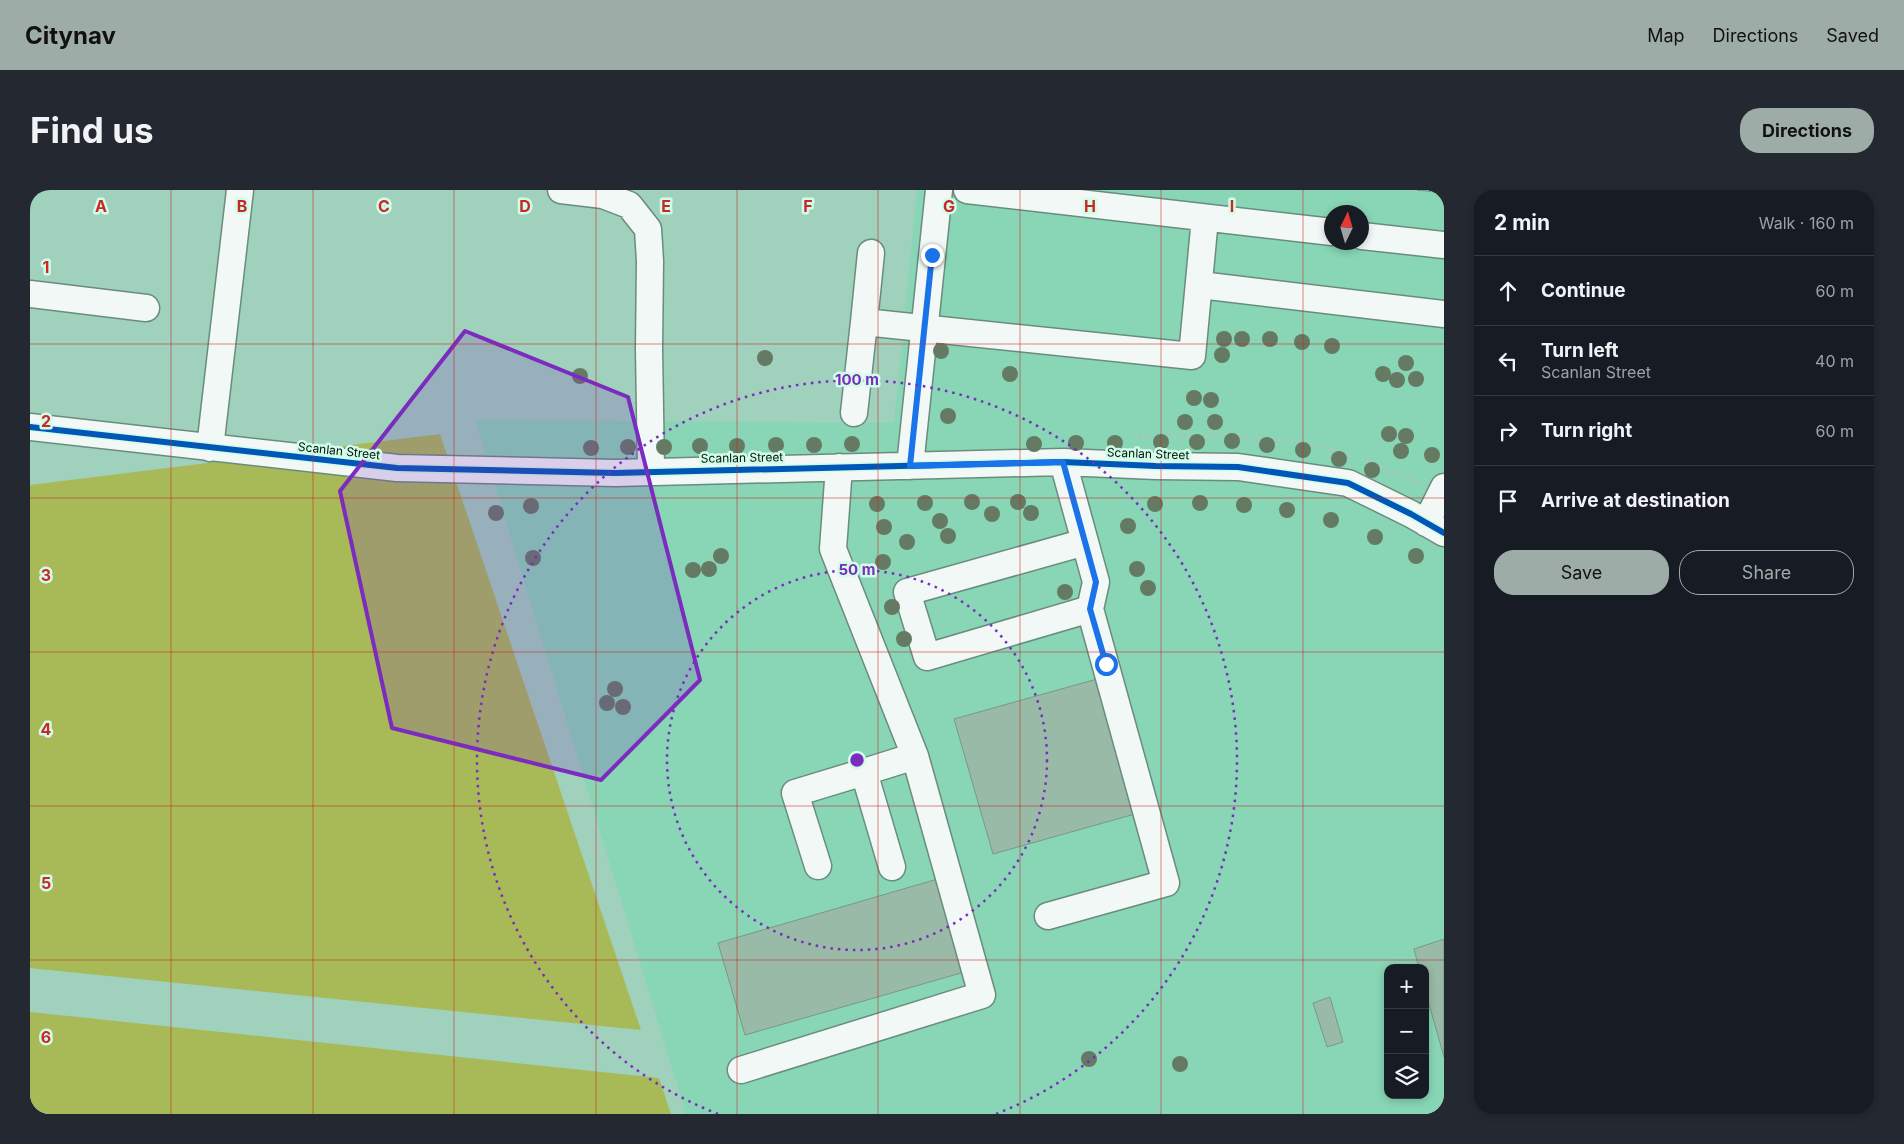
<!DOCTYPE html>
<meta charset="utf-8">
<style>
:root{--surface:#171b24;--page:#242831;--text:#f1f3f6;--muted:#9ea1a6;--line:#363941;--accent:#9eaca8}
body{margin:0;font-family:Inter,sans-serif;background:var(--page);color:var(--text)}
.controls{position:absolute;right:15px;bottom:15px;display:grid;overflow:hidden;border-radius:10px;box-shadow:0 2px 8px #0003}
.controls button{width:45px;height:45px;display:grid;place-items:center;padding:0;border:0;border-bottom:1px solid var(--line);background:var(--surface);color:var(--text);font:25px sans-serif}
.compass{position:absolute;left:1294px;top:15px;width:45px;height:45px;border-radius:50%;background:var(--surface);box-shadow:0 2px 8px #0003;rotate:5deg}
.stop{position:absolute;width:15px;height:15px;margin:-11px;border:4px solid #1a73e8;border-radius:50%;background:#fff}
.stop.end{background:#1a73e8;border-color:#fff;box-shadow:0 1px 5px #0008}
.list{margin:0;padding:0;list-style:none}
h2{display:flex;justify-content:space-between;align-items:center;height:65px;margin:0;padding:0 20px;font-size:21px}
h2 small{font-size:16px;font-weight:400;color:var(--muted)}
.list li{display:grid;grid-template-columns:32px 1fr auto;gap:15px;align-items:center;box-sizing:border-box;height:70px;padding:0 20px;border-top:1px solid var(--line)}
.list b{display:block;font-size:19px;white-space:nowrap}
.list p{margin:0;font-size:16px;white-space:nowrap;color:var(--muted)}
.list em{font-size:16px;font-style:normal;color:var(--muted)}
.actions{display:flex;gap:10px;padding:15px 20px}
.actions a{flex:1;padding:11px 0;border:1px solid var(--accent);border-radius:20px;text-align:center;font-size:18px;color:var(--accent)}
.actions .main{background:var(--accent);color:#111}
.icon{flex:none;width:28px;height:28px;fill:none;stroke:currentColor;stroke-width:2;stroke-linecap:round;stroke-linejoin:round}
.map{position:relative;flex:none;width:1414px;height:924px;overflow:hidden;border-radius:20px}
header{display:flex;align-items:center;gap:30px;box-sizing:border-box;height:70px;padding:0 25px;background:var(--accent);color:#111}
header strong{font-size:24px}
nav{display:flex;gap:28px;margin-inline-start:auto;font-size:18px}
.intro{display:flex;align-items:center;justify-content:space-between;box-sizing:border-box;height:120px;padding:0 30px}
h1{margin:0;font-size:35px}
.button{padding:12px 22px;border-radius:20px;background:var(--accent);color:#111;font-size:18px;font-weight:700}
main{display:flex;gap:30px;padding:0 30px}
aside{flex:1;background:var(--surface);border-radius:20px;box-shadow:0 2px 8px #0003}
.map>svg:first-child{display:block}
</style>
<header>
<strong>Citynav</strong>
<nav><a>Map</a><a>Directions</a><a>Saved</a></nav>
</header>
<div class="intro"><h1>Find us</h1><a class="button">Directions</a></div>
<main>
<div class="map">
<svg width="1414" height="924" viewBox="0 0 1414 924">
<rect width="100%" height="100%" fill="#9fd1bc"/>
<path fill="#88d6b6" fill-rule="evenodd" d="M887 0H1414V924H656L445 230 864 233ZM1302 22H1332V52H1302ZM1358 778H1395V905H1358Z"/>
<path fill="#a8b958" d="M410 244 611 840 0 778V295Z
M0 822 629 888 641 924H0Z"/>
<path fill="#98baa6" stroke="#789986" d="M1387 0H1414V3Z
M1067 489 1105 624 963 664 924 529Z
M911 688 938 781 715 845 688 753Z
M1414 749V867L1395 800V778H1389L1384 759Z
M1300 807 1313 852 1297 857 1283 813Z"/>
<g fill="none" stroke-linecap="round" stroke-linejoin="round">
<defs>
<path id="minor" d="M531 0 573 5 599 15 618 39 620 71 619 159 621 281
M937 0 1302 42
M1332 46 1414 55
M841 63 834 132 1162 166 1175 28
M1170 95 1414 124
M0 104 116 118
M824 223 834 132
M0 237 367 278 585 283 1033 272 1126 276 1208 277 1318 293 1381 324 1414 343
M180 258 210 0
M1033 272 1066 392 1060 419 897 467 877 402 1055 352
M880 276 909 0
M1396 333 1414 297
M788 676 765 603 834 582
M862 677 834 582 885 566
M1018 726 1136 693 1060 419
M711 880 952 805 885 566 803 359 809 277"/>
</defs>
<use href="#minor" stroke="#698c7e" stroke-width="29"/>
<path stroke="#b5c3bd" stroke-width="3" stroke-dasharray="2.5 4" stroke-linecap="butt" d="M1105 247C1177 246 1253 241 1322 266
M1337 271 1389 293"/>
<use href="#minor" stroke="#f1f8f5" stroke-width="26"/>
<defs>
<path id="cycleway" d="M0 237 367 278 585 283 1033 272 1126 276 1208 277 1318 293 1381 324 1414 343"/>
</defs>
<use href="#cycleway" stroke="#d1fce8" stroke-width="9"/>
<use href="#cycleway" stroke="#0057b8" stroke-width="6"/>
</g>
<g fill="#657a63">
<circle cx="1194" cy="149" r="8"/>
<circle cx="1212" cy="149" r="8"/>
<circle cx="1240" cy="149" r="8"/>
<circle cx="1272" cy="152" r="8"/>
<circle cx="1302" cy="156" r="8"/>
<circle cx="911" cy="161" r="8"/>
<circle cx="1192" cy="165" r="8"/>
<circle cx="735" cy="168" r="8"/>
<circle cx="1376" cy="173" r="8"/>
<circle cx="980" cy="184" r="8"/>
<circle cx="1353" cy="184" r="8"/>
<circle cx="550" cy="186" r="8"/>
<circle cx="1386" cy="189" r="8"/>
<circle cx="1367" cy="190" r="8"/>
<circle cx="1164" cy="208" r="8"/>
<circle cx="1181" cy="210" r="8"/>
<circle cx="918" cy="226" r="8"/>
<circle cx="1155" cy="232" r="8"/>
<circle cx="1185" cy="232" r="8"/>
<circle cx="1359" cy="244" r="8"/>
<circle cx="1376" cy="246" r="8"/>
<circle cx="1202" cy="251" r="8"/>
<circle cx="1131" cy="252" r="8"/>
<circle cx="1167" cy="252" r="8"/>
<circle cx="1046" cy="253" r="8"/>
<circle cx="1085" cy="253" r="8"/>
<circle cx="822" cy="254" r="8"/>
<circle cx="1004" cy="254" r="8"/>
<circle cx="746" cy="255" r="8"/>
<circle cx="784" cy="255" r="8"/>
<circle cx="1237" cy="255" r="8"/>
<circle cx="670" cy="256" r="8"/>
<circle cx="707" cy="256" r="8"/>
<circle cx="598" cy="257" r="8"/>
<circle cx="634" cy="257" r="8"/>
<circle cx="561" cy="258" r="8"/>
<circle cx="1273" cy="260" r="8"/>
<circle cx="1371" cy="261" r="8"/>
<circle cx="1402" cy="265" r="8"/>
<circle cx="1309" cy="269" r="8"/>
<circle cx="1342" cy="280" r="8"/>
<circle cx="942" cy="312" r="8"/>
<circle cx="988" cy="312" r="8"/>
<circle cx="895" cy="313" r="8"/>
<circle cx="1170" cy="313" r="8"/>
<circle cx="847" cy="314" r="8"/>
<circle cx="1125" cy="314" r="8"/>
<circle cx="1214" cy="315" r="8"/>
<circle cx="501" cy="316" r="8"/>
<circle cx="1257" cy="320" r="8"/>
<circle cx="466" cy="323" r="8"/>
<circle cx="1001" cy="323" r="8"/>
<circle cx="962" cy="324" r="8"/>
<circle cx="1301" cy="330" r="8"/>
<circle cx="910" cy="331" r="8"/>
<circle cx="1098" cy="336" r="8"/>
<circle cx="854" cy="337" r="8"/>
<circle cx="918" cy="346" r="8"/>
<circle cx="1345" cy="347" r="8"/>
<circle cx="877" cy="352" r="8"/>
<circle cx="691" cy="366" r="8"/>
<circle cx="1386" cy="366" r="8"/>
<circle cx="503" cy="368" r="8"/>
<circle cx="853" cy="372" r="8"/>
<circle cx="679" cy="379" r="8"/>
<circle cx="1107" cy="379" r="8"/>
<circle cx="663" cy="380" r="8"/>
<circle cx="1118" cy="398" r="8"/>
<circle cx="1035" cy="402" r="8"/>
<circle cx="862" cy="417" r="8"/>
<circle cx="874" cy="449" r="8"/>
<circle cx="585" cy="499" r="8"/>
<circle cx="577" cy="513" r="8"/>
<circle cx="593" cy="517" r="8"/>
<circle cx="1059" cy="869" r="8"/>
<circle cx="1150" cy="874" r="8"/>
</g>
<g fill="none" stroke-linecap="round" stroke-linejoin="round">
<path stroke="#1a73e8" stroke-width="6" d="M902 65 880 276 1033 272 1066 392 1060 419 1076 474"/>
</g>
<path fill="#7b2cbf" fill-opacity="0.2" stroke="#7b2cbf" stroke-width="4" stroke-linejoin="round" d="M435 141 598 207 670 490 571 590 362 538 310 301Z"/>
<path fill="none" stroke="#cb2727" stroke-width="1" stroke-opacity="0.55" d="M141 0V924M283 0V924M424 0V924M566 0V924M707 0V924M848 0V924M990 0V924M1131 0V924M1273 0V924M0 154H1414M0 308H1414M0 462H1414M0 616H1414M0 770H1414"/>
<g fill="none" stroke="#7b2cbf" stroke-width="2.5" stroke-dasharray="2.5 5">
<circle cx="827" cy="570" r="190"/>
<path d="M688 924A380 380 0 1 1 966 924"/>
</g>
<g text-anchor="middle" stroke-width="5" stroke-linejoin="round" paint-order="stroke">
<g font-size="12" fill="#00140b" stroke="#d1fce8">
<text transform="translate(309 261) rotate(6)" y="4">Scanlan Street</text>
<text transform="translate(1118 264) rotate(2)" y="4">Scanlan Street</text>
<text transform="translate(712 268) rotate(-1)" y="4">Scanlan Street</text>
</g>
</g>
<g font-size="16" text-anchor="middle" font-weight="bold" fill="#cb2727" stroke="#d1fce8" stroke-width="5" stroke-linejoin="round" paint-order="stroke">
<text x="71" y="22">A</text>
<text x="212" y="22">B</text>
<text x="354" y="22">C</text>
<text x="495" y="22">D</text>
<text x="636" y="22">E</text>
<text x="778" y="22">F</text>
<text x="919" y="22">G</text>
<text x="1060" y="22">H</text>
<text x="1202" y="22">I</text>
<text x="16" y="83">1</text>
<text x="16" y="237">2</text>
<text x="16" y="391">3</text>
<text x="16" y="545">4</text>
<text x="16" y="699">5</text>
<text x="16" y="853">6</text>
</g>
<circle cx="827" cy="570" r="8" fill="#7b2cbf" stroke="#d1fce8" stroke-width="2.5"/>
<g font-size="15" text-anchor="middle" font-weight="bold" fill="#7b2cbf" stroke="#d1fce8" stroke-width="5" stroke-linejoin="round" paint-order="stroke">
<text x="827" y="195">100 m</text>
<text x="827" y="385">50 m</text>
</g>
</svg>
<div class="controls">
<button>+</button>
<button>−</button>
<button><svg class="icon" aria-label="layers" viewBox="0 0 24 24"><path d="M12 4l9 5-9 5-9-5zM3 14l9 5 9-5"/></svg></button>
</div>
<svg class="compass" viewBox="-18 -18 36 36"><path d="M0-13l5 13h-10z" fill="#e53935"/><path d="M0 13l5-13h-10z" fill="#9ea1a6"/></svg>
<div class="stop" style="left:1076px;top:474px"></div>
<div class="stop end" style="left:902px;top:65px"></div>
</div>
<aside>
<h2>2 min<small>Walk · 160 m</small></h2>
<ul class="list">
<li><svg class="icon" aria-label="ahead" viewBox="0 0 24 24"><path d="M12 20V5M6 11l6-6 6 6"/></svg><div><b>Continue</b></div><em>60 m</em></li>
<li><svg class="icon" aria-label="left" viewBox="0 0 24 24"><path d="M17 20v-9H6M10 6l-5 5 5 5"/></svg><div><b>Turn left</b><p>Scanlan Street</p></div><em>40 m</em></li>
<li><svg class="icon" aria-label="right" viewBox="0 0 24 24"><path d="M7 20v-9h11M14 6l5 5-5 5"/></svg><div><b>Turn right</b></div><em>60 m</em></li>
<li><svg class="icon" aria-label="arrive" viewBox="0 0 24 24"><path d="M6 21V4h12l-3 4 3 4H6"/></svg><div><b>Arrive at destination</b></div></li>
</ul>
<div class="actions"><a class="main">Save</a><a>Share</a></div>
</aside>
</main>
